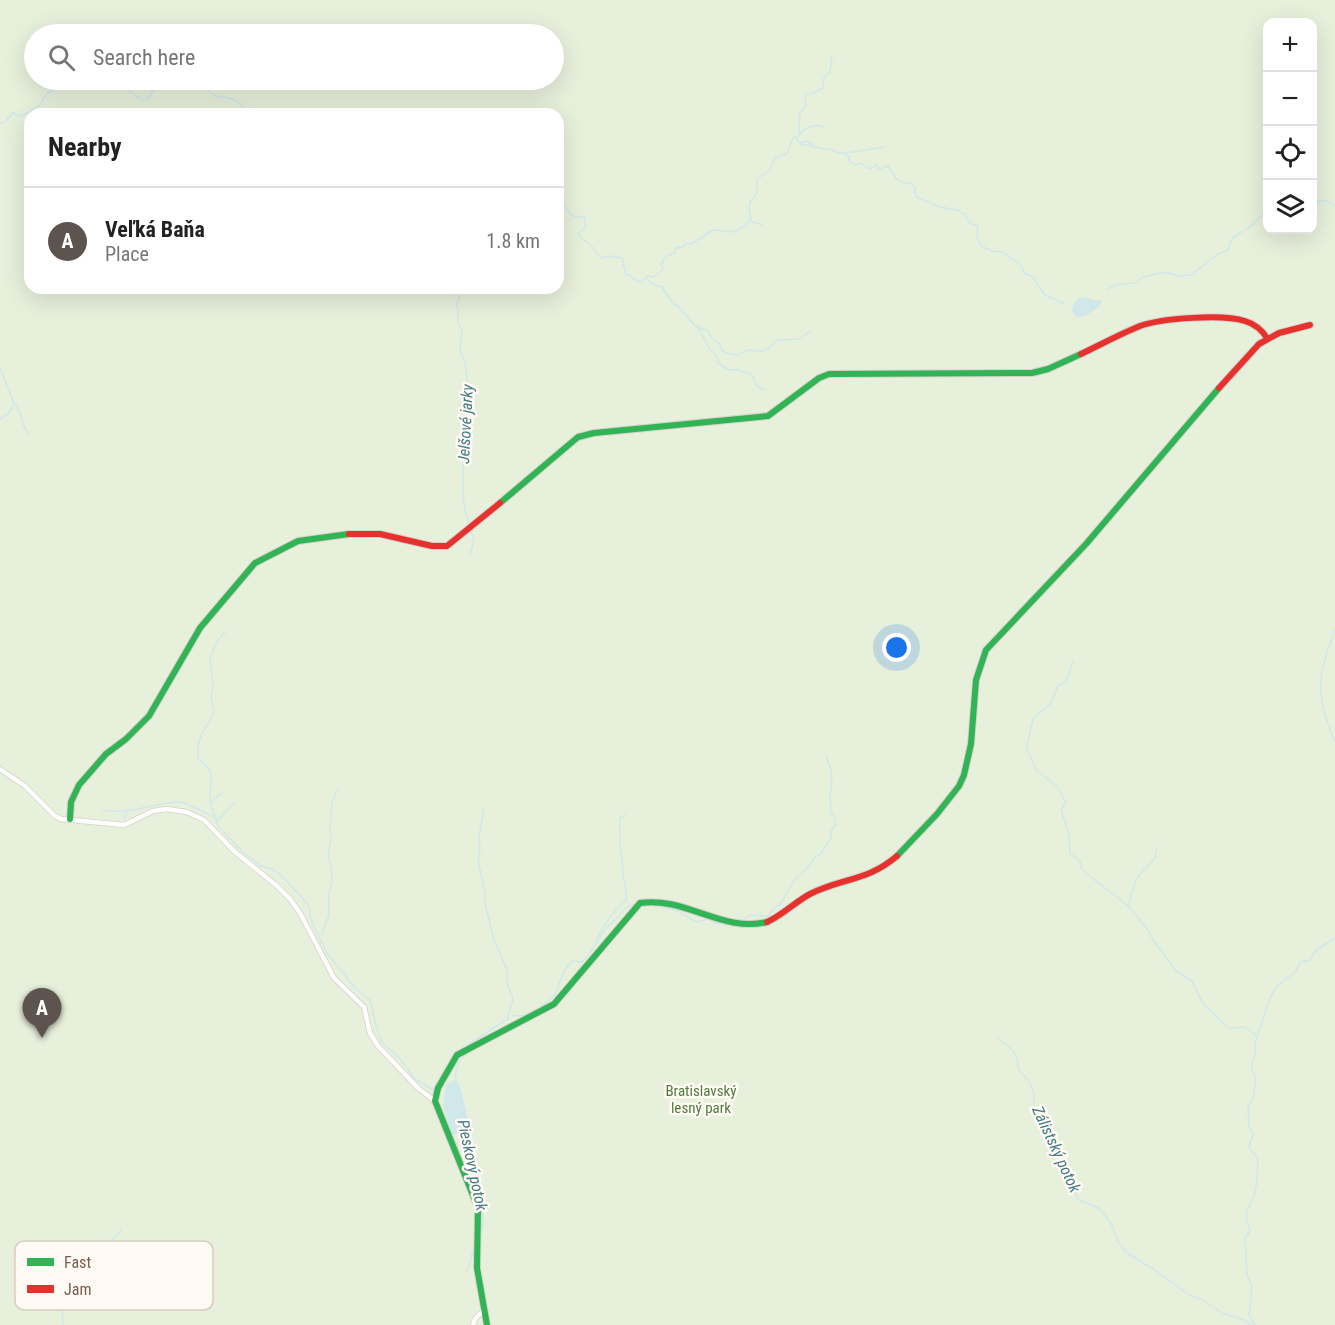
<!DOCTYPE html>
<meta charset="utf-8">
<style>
:root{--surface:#fff;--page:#f6f6f6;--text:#222;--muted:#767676;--line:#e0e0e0;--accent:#5d544f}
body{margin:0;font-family:"Roboto Condensed",sans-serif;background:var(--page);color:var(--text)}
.controls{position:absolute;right:18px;top:18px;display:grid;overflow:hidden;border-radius:12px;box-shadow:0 6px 24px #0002}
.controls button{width:54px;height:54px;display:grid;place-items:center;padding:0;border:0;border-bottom:2px solid var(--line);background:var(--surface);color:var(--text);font:30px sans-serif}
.you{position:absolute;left:897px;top:648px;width:21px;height:21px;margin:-15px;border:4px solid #fff;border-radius:50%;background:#1a73e8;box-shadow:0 0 0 9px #1a73e833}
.badge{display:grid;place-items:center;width:39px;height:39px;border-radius:50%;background:var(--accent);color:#fff;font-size:20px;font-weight:700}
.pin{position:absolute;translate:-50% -50px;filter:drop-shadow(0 2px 3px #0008)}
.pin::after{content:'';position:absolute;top:32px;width:21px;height:18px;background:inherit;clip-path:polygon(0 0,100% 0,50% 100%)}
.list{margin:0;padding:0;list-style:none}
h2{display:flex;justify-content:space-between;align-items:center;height:78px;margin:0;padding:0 24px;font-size:26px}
h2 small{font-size:20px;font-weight:400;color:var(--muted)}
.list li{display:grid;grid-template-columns:39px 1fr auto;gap:18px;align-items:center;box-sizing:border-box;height:108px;padding:0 24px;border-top:2px solid var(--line)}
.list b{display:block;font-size:22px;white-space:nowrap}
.list p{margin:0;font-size:20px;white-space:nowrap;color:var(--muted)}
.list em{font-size:20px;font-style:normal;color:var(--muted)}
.icon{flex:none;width:33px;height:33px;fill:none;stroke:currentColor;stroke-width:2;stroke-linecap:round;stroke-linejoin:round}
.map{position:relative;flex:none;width:1335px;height:1325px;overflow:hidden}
.search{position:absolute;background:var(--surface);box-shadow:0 6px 24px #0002;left:24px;top:24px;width:540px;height:66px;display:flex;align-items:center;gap:15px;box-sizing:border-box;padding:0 21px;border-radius:33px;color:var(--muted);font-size:22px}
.panel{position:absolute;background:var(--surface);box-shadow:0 6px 24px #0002;left:24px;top:108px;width:540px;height:186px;border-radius:18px}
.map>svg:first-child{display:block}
</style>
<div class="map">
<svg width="1335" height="1325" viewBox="0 0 1335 1325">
<rect width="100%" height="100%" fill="#f9f5f0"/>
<path fill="#e7f0db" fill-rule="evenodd" d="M0 0H1335V1325H0ZM1268 22H1312V230H1268ZM34 34H554V80H34ZM30 114H558V288H30ZM1087 297 1093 300H1101V304L1088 314 1082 316 1072 307 1076 301Z"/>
<path fill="#d0e8ea" d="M1087 297 1093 300H1100L1102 303C1095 310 1086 318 1076 317L1072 310C1073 302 1078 297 1087 297Z
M453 1081H457C463 1089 466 1118 471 1131L452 1135 443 1106 446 1085Z"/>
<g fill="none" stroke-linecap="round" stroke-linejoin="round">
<path stroke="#d0e8ea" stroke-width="1.5" d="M116 80 142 100 148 99 154 89 168 80
M196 80 197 84H204C207 90 212 94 217 97 229 96 238 100 245 109L255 108 269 114
M0 123 5 122 13 113 20 116C24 115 38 107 41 104 45 97 43 95 53 90 64 83 66 89 76 89 87 89 93 84 102 80
M800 134C798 128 800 118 800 112L806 106 805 94 814 93 823 88 824 78 830 71 832 57
M797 139C802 129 812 123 823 127
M800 143 806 141 814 145
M845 153 885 147
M1312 203 1323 200 1335 205
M558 205H563L573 216 584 217 586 226 579 233C581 240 583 239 588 243 593 247 597 253 601 258L609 256 622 258 626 275H630L633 279 641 282 647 276 653 277 663 270 661 265 665 257 674 253 676 248 683 247 686 243 691 244 713 230 733 232 745 226 751 219 749 209 750 202 757 193V179L770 170 775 158 787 154 793 138 795 137 801 144C810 144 822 151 830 149L838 153H845L849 157V161L856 165 861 163 869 169 876 165 879 169 888 166C895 176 897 185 911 183L916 189 914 192 917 197 940 207 957 210 966 215 969 223 978 226 977 236 981 246 992 251 1003 252 1022 266 1024 273 1033 277 1045 295 1065 304
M750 221 762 225
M647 279 654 285 662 287 673 304 677 305 694 325 708 331 711 337 720 344 722 350C731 357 739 356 748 350 764 352 765 353 777 340L799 339 810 331
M459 288V300L456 304 458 308V323L462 330 460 352C469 361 470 416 468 429 467 434 462 437 461 442 460 447 462 451 463 456 464 478 460 505 470 525
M1108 289 1116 285 1135 283 1141 278 1160 273H1169L1178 276 1191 275 1218 254 1229 249C1229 236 1239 234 1248 228 1255 223 1259 216 1268 212
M698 327 709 348 717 356 718 363 729 370H738L752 375 757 386 764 390
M0 368 14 403C23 411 20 424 28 433
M0 419 8 414 14 403
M470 556 474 539 471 532
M1335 631C1316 675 1316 698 1335 742
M225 632 215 645 210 659 213 686 211 698 214 711 210 721 202 732 198 745V758L209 769 211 775 210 801 218 826 243 852 261 866 274 870 286 880 306 902 310 909V916L314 927 327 953 355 988 370 1000 377 1029 382 1043 397 1055 415 1079 433 1090
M1073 660 1067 680 1058 686 1051 703 1033 719 1027 746 1028 752 1037 771 1057 786 1066 803 1061 810 1069 834 1070 853 1080 861 1081 868 1087 874 1127 905 1146 927 1154 941 1176 971 1192 981 1203 1004 1229 1028 1245 1027 1257 1036
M211 802 222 793
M483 809 484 811 479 836 480 849 478 861 485 892V903L494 940 507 969V983L513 999 507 1019
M103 810C129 815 154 803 178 802 186 801 204 813 213 816
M124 820 127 811
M217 820C225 817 226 809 234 803
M653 904 678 911 697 922 709 919 715 923 727 925
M1128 906 1136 879 1155 858 1157 848
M736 920 744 919 750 915 768 916 775 907 780 905 794 880 808 867 816 856 820 855 831 838V832L835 825V818L831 813 830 796 832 784 831 770 826 756
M321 935 329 916V894L332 882 331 864 328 856 331 840 330 829 332 803 336 792 339 789
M596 943C601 927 614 911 626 900 628 887 623 883 623 872 622 854 618 837 620 818L625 815
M513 1016 525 1015 538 1009 555 995 564 971 572 961 582 962C591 954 595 944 602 934 609 923 619 919 625 908L635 904
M998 1038C1011 1049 1018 1050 1018 1069L1028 1080 1034 1092V1108L1050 1133 1057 1155 1064 1164 1068 1175 1074 1181 1076 1196 1081 1201 1099 1208 1111 1223 1118 1242 1127 1253 1153 1269 1189 1295 1203 1300 1224 1314 1244 1320 1252 1325
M466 1046 509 1018
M456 1081C454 1071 459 1061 466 1053
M464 1131C473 1164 487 1197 482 1231
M467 1271 474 1248
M63 1325 62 1306 69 1289 83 1278 99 1254 121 1230
M1255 1325 1249 1315 1252 1287 1247 1275 1245 1238 1250 1231C1244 1214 1246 1213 1253 1198 1258 1188 1257 1170 1258 1158L1249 1148 1253 1134 1249 1127 1248 1106 1253 1100 1256 1078 1251 1068C1253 1059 1257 1055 1255 1044L1270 998 1276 987 1296 971 1300 962 1310 960 1316 950 1335 938"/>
<defs>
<path id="street" d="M0 769 25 786 55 816 61 819 124 825 153 811 166 809 187 812 204 820 235 852 277 886 290 899 300 913 334 978 364 1007 370 1033 378 1046 419 1089 435 1101
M473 1325 475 1319 483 1311"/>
<path id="fast" d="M500 503 578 437 594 433 768 416 819 378 829 374 1032 373 1048 369 1081 354
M70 819 71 802 79 785 106 754 126 739 149 716 200 628 255 563 298 541 349 534
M897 856 937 814 959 786 964 775 971 744 976 680 986 650 1086 544 1219 388
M487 1325 477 1268 478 1208 435 1101 438 1088 457 1055 554 1004 640 903C684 896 723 933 767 922"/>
<path id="jam" d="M1081 354C1100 345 1120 334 1140 326 1162 318 1223 314 1245 321 1255 324 1262 330 1267 338
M1219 388 1259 344 1279 333 1310 325
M349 534H380L432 546H447L500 503
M767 922C783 915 795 902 810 894 842 878 868 881 897 856"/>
</defs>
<use href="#street" stroke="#d7d1cb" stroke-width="6"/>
<use href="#fast" stroke="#d9d2cb" stroke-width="8"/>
<use href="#jam" stroke="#d9d2cb" stroke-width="8"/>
<use href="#street" stroke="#fefefd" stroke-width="4.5"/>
<use href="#fast" stroke="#30b455" stroke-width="6"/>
<use href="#jam" stroke="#e5322d" stroke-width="6"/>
</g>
<g text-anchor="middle" stroke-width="5" stroke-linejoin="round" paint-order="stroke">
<g font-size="15" fill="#537a41" stroke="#fffaf3">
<text x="701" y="1096">Bratislavský<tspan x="701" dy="17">lesný park</tspan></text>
</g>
<g font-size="16" font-style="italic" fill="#437c86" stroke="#fffaf3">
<text transform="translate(465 424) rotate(-87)" y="6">Jelšové jarky</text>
<text transform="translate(1057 1149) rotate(65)" y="6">Zálistský potok</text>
<text transform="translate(473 1165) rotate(78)" y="6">Pieskový potok</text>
</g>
</g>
<rect x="15" y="1241" width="198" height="69" rx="9" fill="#fffaf3" stroke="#d7cbc1" stroke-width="1.5"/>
<rect x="27" y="1258" width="27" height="8" fill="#30b455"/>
<rect x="27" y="1285" width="27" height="8" fill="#e5322d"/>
<g font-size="16" fill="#7a5c4d">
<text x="64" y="1268">Fast</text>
<text x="64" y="1295">Jam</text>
</g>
</svg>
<div class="controls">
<button>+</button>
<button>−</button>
<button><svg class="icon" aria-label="locate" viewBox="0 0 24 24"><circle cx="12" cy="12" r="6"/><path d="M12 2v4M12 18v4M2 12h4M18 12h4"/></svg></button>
<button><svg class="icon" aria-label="layers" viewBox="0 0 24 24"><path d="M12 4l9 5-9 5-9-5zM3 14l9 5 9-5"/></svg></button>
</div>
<div class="you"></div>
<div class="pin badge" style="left:42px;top:1038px">A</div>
<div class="search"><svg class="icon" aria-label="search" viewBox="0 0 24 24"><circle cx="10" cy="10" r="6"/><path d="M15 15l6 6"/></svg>Search here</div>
<section class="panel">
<h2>Nearby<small></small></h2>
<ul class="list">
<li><span class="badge">A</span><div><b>Veľká Baňa</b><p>Place</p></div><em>1.8 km</em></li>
</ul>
</section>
</div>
